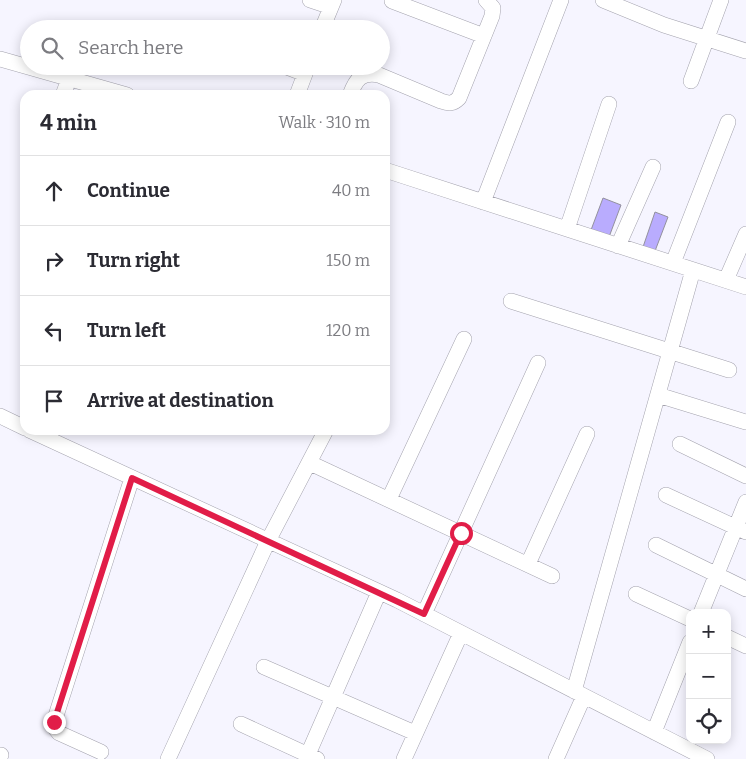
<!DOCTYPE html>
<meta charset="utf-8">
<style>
:root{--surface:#fff;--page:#f7f7f7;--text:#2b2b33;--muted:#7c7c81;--line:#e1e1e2}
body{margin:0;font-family:Bitter,serif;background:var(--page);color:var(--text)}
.controls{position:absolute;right:15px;bottom:15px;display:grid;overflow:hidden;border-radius:10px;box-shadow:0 2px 12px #0003}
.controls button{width:45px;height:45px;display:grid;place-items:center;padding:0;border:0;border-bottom:1px solid var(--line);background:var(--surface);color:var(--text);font:25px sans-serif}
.stop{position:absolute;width:15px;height:15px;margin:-11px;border:4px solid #e11d48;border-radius:50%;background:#fff}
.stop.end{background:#e11d48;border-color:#fff;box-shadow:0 1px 5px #0008}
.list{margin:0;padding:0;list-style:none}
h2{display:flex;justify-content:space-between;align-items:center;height:65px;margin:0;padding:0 20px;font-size:21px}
h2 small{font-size:16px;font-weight:400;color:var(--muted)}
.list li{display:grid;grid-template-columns:32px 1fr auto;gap:15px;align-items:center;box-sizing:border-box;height:70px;padding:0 20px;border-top:1px solid var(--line)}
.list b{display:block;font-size:19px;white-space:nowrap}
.list em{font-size:16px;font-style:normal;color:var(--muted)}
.icon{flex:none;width:28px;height:28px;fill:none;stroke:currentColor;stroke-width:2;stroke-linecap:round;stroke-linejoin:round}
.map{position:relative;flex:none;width:746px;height:759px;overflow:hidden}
.search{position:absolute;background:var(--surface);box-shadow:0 2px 12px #0003;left:20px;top:20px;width:370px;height:55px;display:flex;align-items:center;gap:12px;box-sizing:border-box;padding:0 18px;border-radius:28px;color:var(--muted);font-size:19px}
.panel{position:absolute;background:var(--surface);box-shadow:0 2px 12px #0003;left:20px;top:90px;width:370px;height:345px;border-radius:15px}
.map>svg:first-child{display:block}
</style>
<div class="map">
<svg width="746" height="759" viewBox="0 0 746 759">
<rect width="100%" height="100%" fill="#f6f5ff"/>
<path fill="#b9acfe" stroke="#93919d" d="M603 198 621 205 609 237 591 230Z
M655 212 668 217 655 251 643 247Z"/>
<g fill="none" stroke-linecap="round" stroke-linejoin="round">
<defs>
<path id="street" d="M310 0 331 7
M603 0 664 25 746 51
M392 1 484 36
M322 29 334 0
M0 59 127 95
M284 66 305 74
M691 81 721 0
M63 95 69 79
M297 95 308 66
M350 95C356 79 361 72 379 75L441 101C449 104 453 104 459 98L492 16 493 8 486 0
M385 170 746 287
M483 202 561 0
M567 229 609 104
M618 246 653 167
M673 263 728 122
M726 280 746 234
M511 301 729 370
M658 395 746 422
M0 416 25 428
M29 430 397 600 707 759
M680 444 746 476
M310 463 552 576
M666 495 746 532
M389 499 464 339
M656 545 746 589
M528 564 587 434
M636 594 690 619
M701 613 746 502
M424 614 538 363
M727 637 746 646
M264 667 415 733
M574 691 693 270
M241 724 317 759
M654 732 690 642
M101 752 59 733 55 728 54 722 132 478
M0 755H1
M168 759 268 541 326 430
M306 759 379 592
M404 759 461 633
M556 759 584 696"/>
</defs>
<use href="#street" stroke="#a4a3ae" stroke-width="16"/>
<use href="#street" stroke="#fff" stroke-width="15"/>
</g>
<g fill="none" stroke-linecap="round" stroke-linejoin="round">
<path stroke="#e11d48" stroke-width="6" d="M54 722 132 478 424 614 461 533"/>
</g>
</svg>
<div class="controls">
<button>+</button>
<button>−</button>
<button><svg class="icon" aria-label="locate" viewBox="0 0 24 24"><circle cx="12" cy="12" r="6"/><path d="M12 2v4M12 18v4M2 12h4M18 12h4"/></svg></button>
</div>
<div class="stop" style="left:461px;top:533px"></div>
<div class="stop end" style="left:54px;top:722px"></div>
<div class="search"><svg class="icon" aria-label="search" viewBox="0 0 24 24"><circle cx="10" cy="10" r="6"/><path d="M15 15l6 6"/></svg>Search here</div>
<section class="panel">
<h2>4 min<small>Walk · 310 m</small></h2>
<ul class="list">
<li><svg class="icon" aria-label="ahead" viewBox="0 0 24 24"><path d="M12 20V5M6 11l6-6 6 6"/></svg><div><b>Continue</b></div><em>40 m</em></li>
<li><svg class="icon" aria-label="right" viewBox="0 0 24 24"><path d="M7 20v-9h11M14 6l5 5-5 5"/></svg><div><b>Turn right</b></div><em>150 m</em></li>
<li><svg class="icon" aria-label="left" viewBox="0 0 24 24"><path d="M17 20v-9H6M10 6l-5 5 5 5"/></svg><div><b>Turn left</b></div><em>120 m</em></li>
<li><svg class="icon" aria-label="arrive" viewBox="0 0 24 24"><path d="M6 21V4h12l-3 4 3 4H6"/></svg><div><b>Arrive at destination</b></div></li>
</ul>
</section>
</div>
